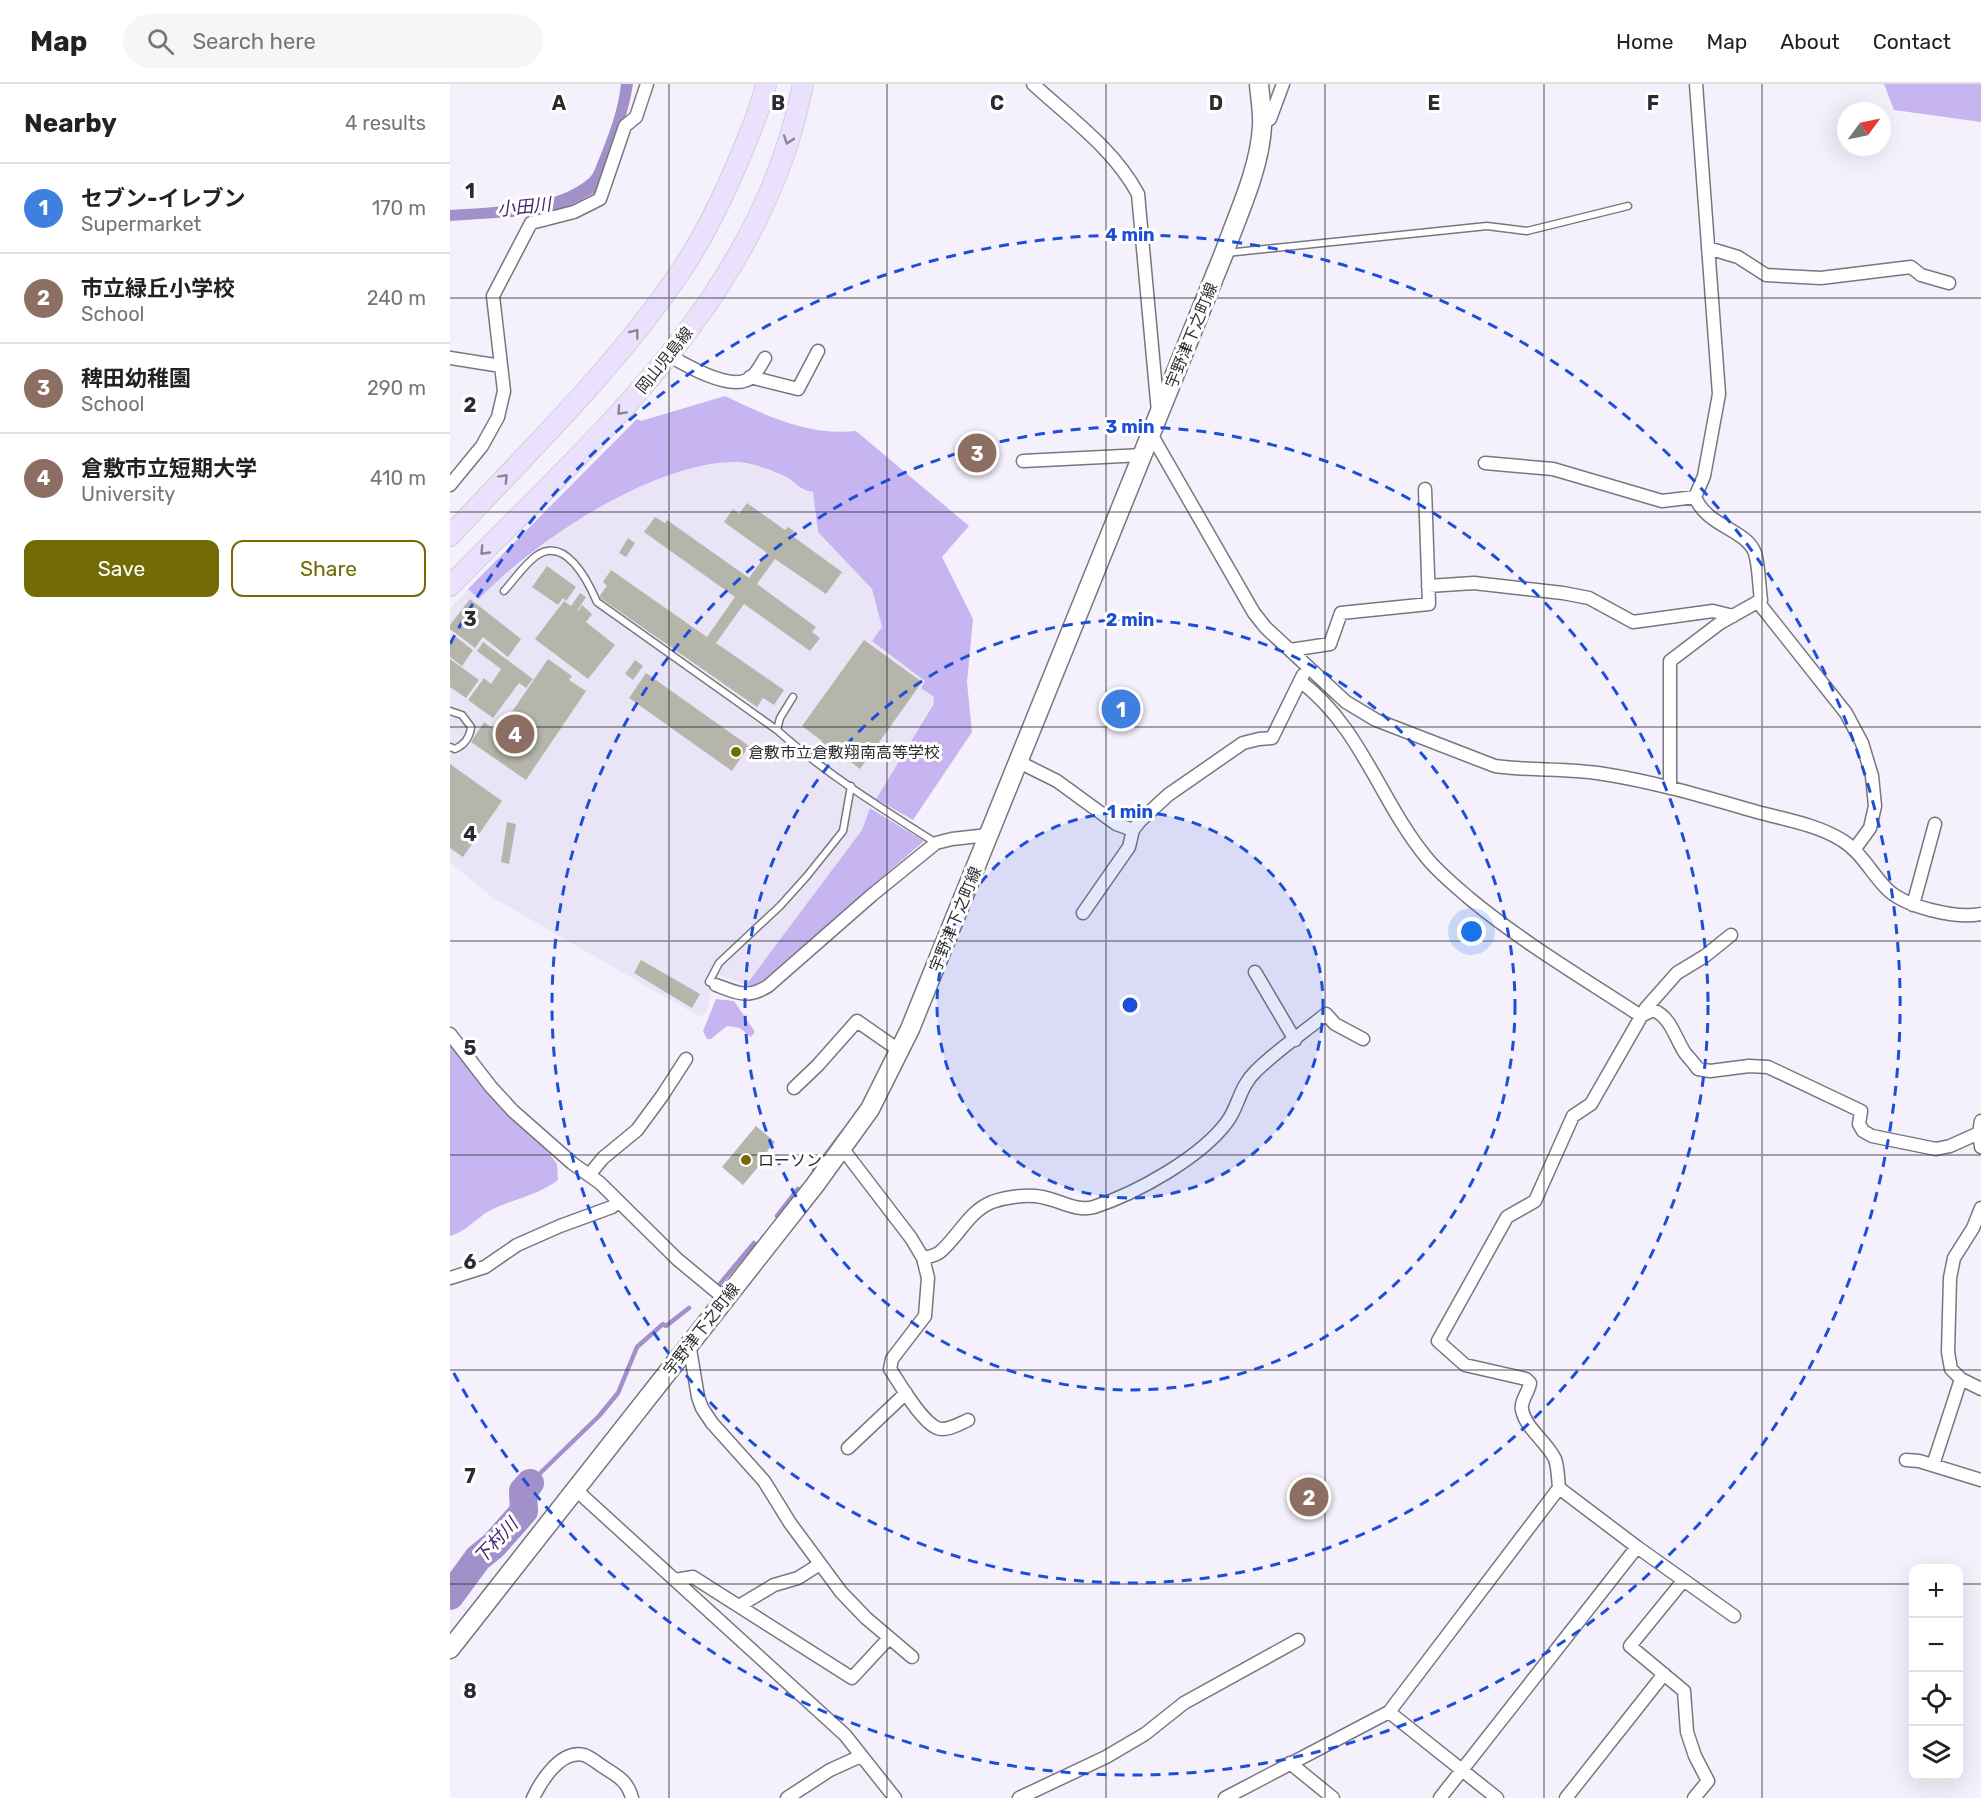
<!DOCTYPE html>
<meta charset="utf-8">
<style>
:root{--surface:#fff;--page:#f6f6f6;--text:#222;--muted:#767676;--line:#e0e0e0;--accent:#736b04}
body{margin:0;font-family:Rubik,"Noto Sans JP",sans-serif;background:var(--page);color:var(--text)}
.controls{position:absolute;right:18px;bottom:18px;display:grid;overflow:hidden;border-radius:12px;box-shadow:0 6px 24px #0002}
.controls button{width:54px;height:54px;display:grid;place-items:center;padding:0;border:0;border-bottom:2px solid var(--line);background:var(--surface);color:var(--text);font:30px sans-serif}
.compass{position:absolute;left:1387px;top:18px;width:54px;height:54px;border-radius:50%;background:var(--surface);box-shadow:0 6px 24px #0002;rotate:57deg}
.you{position:absolute;left:1022px;top:848px;width:21px;height:21px;margin:-15px;border:4px solid #fff;border-radius:50%;background:#1a73e8;box-shadow:0 0 0 9px #1a73e833}
.badge{display:grid;place-items:center;width:39px;height:39px;border-radius:50%;background:var(--accent);color:#fff;font-size:20px;font-weight:700}
.pin{position:absolute;translate:-50% -50%;border:3px solid #fff;box-shadow:0 2px 6px #0006}
.list{margin:0;padding:0;list-style:none}
h2{display:flex;justify-content:space-between;align-items:center;height:78px;margin:0;padding:0 24px;font-size:26px}
h2 small{font-size:20px;font-weight:400;color:var(--muted)}
.list li{display:grid;grid-template-columns:39px 1fr auto;gap:18px;align-items:center;box-sizing:border-box;height:90px;padding:0 24px;border-top:2px solid var(--line)}
.list b{display:block;font-size:22px;white-space:nowrap}
.list p{margin:0;font-size:20px;white-space:nowrap;color:var(--muted)}
.list em{font-size:20px;font-style:normal;color:var(--muted)}
.actions{display:flex;gap:12px;padding:18px 24px}
.actions a{flex:1;padding:14px 0;border:2px solid var(--accent);border-radius:12px;text-align:center;font-size:21px;color:var(--accent)}
.actions .main{background:var(--accent);color:#fff}
.icon{flex:none;width:33px;height:33px;fill:none;stroke:currentColor;stroke-width:2;stroke-linecap:round;stroke-linejoin:round}
.map{position:relative;flex:none;width:1531px;height:1714px;overflow:hidden}
header{display:flex;align-items:center;gap:36px;box-sizing:border-box;height:84px;padding:0 30px;background:var(--surface);border-bottom:2px solid var(--line)}
header strong{font-size:28px}
nav{display:flex;gap:33px;margin-inline-start:auto;font-size:21px}
.search{width:420px;height:54px;background:var(--page);display:flex;align-items:center;gap:15px;box-sizing:border-box;padding:0 21px;border-radius:33px;color:var(--muted);font-size:22px}
main{display:flex}
aside{flex:1;background:var(--surface)}
.map>svg:first-child{display:block}
</style>
<header>
<strong>Map</strong>
<div class="search"><svg class="icon" aria-label="search" viewBox="0 0 24 24"><circle cx="10" cy="10" r="6"/><path d="M15 15l6 6"/></svg>Search here</div>
<nav><a>Home</a><a>Map</a><a>About</a><a>Contact</a></nav>
</header>
<main>
<aside>
<h2>Nearby<small>4 results</small></h2>
<ul class="list">
<li><span class="badge" style="background:#3f7fe0">1</span><div><b>セブン-イレブン</b><p>Supermarket</p></div><em>170 m</em></li>
<li><span class="badge" style="background:#8d6e63">2</span><div><b>市立緑丘小学校</b><p>School</p></div><em>240 m</em></li>
<li><span class="badge" style="background:#8d6e63">3</span><div><b>稗田幼稚園</b><p>School</p></div><em>290 m</em></li>
<li><span class="badge" style="background:#8d6e63">4</span><div><b>倉敷市立短期大学</b><p>University</p></div><em>410 m</em></li>
</ul>
<div class="actions"><a class="main">Save</a><a>Share</a></div>
</aside>
<div class="map">
<svg width="1531" height="1714" viewBox="0 0 1531 1714">
<rect width="100%" height="100%" fill="#f4f1fc"/>
<path fill="#e9e5f7" d="M284 377 310 383 337 394 353 407 363 408 387 427 484 613 483 620 420 724 412 746 296 901 268 891 261 909 257 927 250 933 43 814 0 778V524L18 505 29 515 47 497 104 453 156 419 208 394 237 385Z"/>
<path fill="#c7b5f1" d="M1434 0H1531V38L1444 26Z
M275 312C317 332 359 352 406 347L519 442 492 473 523 535 517 598 522 648 463 736 426 715 483 621 484 613 471 604 475 597 422 557 432 543 422 505 368 448 363 408C349 406 347 399 336 393 321 386 299 377 283 378 200 380 85 457 29 515L18 505 187 335 191 337Z
M420 724 474 757 305 903 296 901 412 746Z
M266 915 284 917 305 948 301 953 290 944 277 942 261 955H257L253 947Z
M0 960 56 1029 95 1064 107 1080 108 1096C87 1112 62 1115 39 1127 25 1135 16 1148 0 1152Z"/>
<path fill="#a190ca" d="M171 0H183C178 37 160 73 146 108L117 123 91 131 0 137V126C41 123 106 123 138 95 144 91 146 81 149 75 159 50 168 27 171 0Z"/>
<g fill="none" stroke-linecap="round" stroke-linejoin="round">
<path stroke="#a190ca" stroke-width="4.5" d="M364 1086 392 1049
M327 1132 348 1105
M269 1201 304 1159
M80 1399 149 1332 168 1309 187 1263 213 1240 216 1242 239 1224"/>
<path stroke="#a190ca" stroke-width="28" d="M0 1512 28 1474 43 1462 74 1427 73 1407 80 1399"/>
</g>
<path fill="#b6b5ab" d="M297 419 335 446 338 443 344 447 341 451 392 488 376 510 325 475 307 500 366 543 362 548 370 554 360 567 294 520 266 559 334 606 324 621 313 614 307 623 149 513 157 502 153 498 161 486 257 553 285 513 194 448 205 433 215 439 217 436 299 494 317 469 274 438 283 425 289 430Z
M178 454 185 459 176 473 169 469Z
M97 482 126 503 116 517 113 514 108 521 82 503Z
M130 509 136 513 127 527H128L132 521 142 530 136 538 165 561 138 595 85 555 114 517 121 522Z
M20 515 71 555 58 573 33 553 25 564 0 545V541Z
M6 553 23 566 12 582 0 573V561Z
M414 556 472 598 410 685 389 669 386 674 369 662 372 657 352 642Z
M33 558 83 595 76 604 69 599 43 634 18 616 34 594 41 600 51 585 27 567Z
M0 575 29 596 16 614 0 603Z
M98 575 122 592 119 596 136 607 76 696 21 658 34 638 48 648Z
M185 576 193 582 183 596 175 590Z
M196 589 299 662 282 687 179 614Z
M0 680 52 717 13 773 0 764Z
M57 738 66 740 59 780 51 778Z
M191 876 250 910 242 924 184 889Z
M306 1042 325 1058 317 1067 320 1069 293 1101 272 1083Z"/>
<g fill="none" stroke-linecap="round" stroke-linejoin="round">
<defs>
<path id="lane" d="M776 169 1037 142 1077 147 1178 122
M54 507C64 496 74 481 86 472 115 451 138 497 147 518L327 646
M343 613 330 634 327 646C375 689 431 724 486 759
M0 627 12 631 21 643C20 653 14 661 5 665L0 663
M266 901 259 898 269 879 330 822 357 792 393 747 401 702"/>
<path id="street" d="M583 0C620 34 664 65 688 110L708 328
M812 40 820 35 833 0
M1258 164 1288 173 1316 191 1371 194 1461 183 1471 191 1499 199
M220 272C237 282 277 305 297 296 305 293 310 282 315 274
M0 274 51 282
M300 293 348 305 368 267
M701 350 804 529 816 544 896 618 926 636 1045 682C1081 687 1118 684 1154 690 1205 698 1255 713 1304 727 1332 735 1365 740 1390 755 1411 767 1421 789 1437 805 1455 823 1506 835 1531 830
M573 377 693 371
M1035 379 1103 385 1212 417 1245 413 1254 392 1269 310 1246 0
M0 401 32 362 48 333 54 307 43 212 81 139 124 128 150 115 175 42 186 33 197 0
M978 502 1024 499 1113 509 1139 514 1183 538 1263 527 1283 532
M1308 518 1396 629 1412 659 1422 692 1425 722 1420 744 1404 766
M840 566 880 560 891 529 979 520 975 405
M850 597C911 643 930 717 976 773 988 788 1004 801 1019 814 1072 858 1133 894 1191 932L1203 926C1221 933 1225 954 1235 969 1239 974 1244 979 1248 985L1260 987 1299 982 1318 983 1411 1027 1409 1040 1413 1047 1422 1052 1486 1065 1500 1062 1529 1049
M569 678 607 697 666 740 683 746
M1220 704V577L1270 539 1311 516C1309 502 1309 482 1305 469 1296 445 1257 443 1245 413
M1463 821 1485 740
M633 829 679 763 683 746 690 737 718 711 793 659 809 655 822 654 853 591
M1281 851 1255 872 1227 889 1196 924 1141 1020 1123 1032 1085 1117 1057 1133 988 1257 1015 1281 1076 1295 1080 1299C1079 1308 1070 1317 1072 1326 1076 1345 1097 1358 1105 1375 1108 1383 1108 1395 1109 1404L1187 1463 1284 1532
M805 888 845 956
M266 901C287 909 297 915 318 902L422 811 486 759 502 755 538 751
M0 950 41 1003 63 1027 122 1079 150 1099 227 1175 274 1214
M344 1004 368 981 407 937 450 967
M1531 1037 1529 1049 1531 1063
M392 1064 461 1154 473 1174 478 1194 475 1232 442 1275 440 1285C450 1300 471 1337 487 1344 496 1348 509 1340 518 1336
M139 1091 153 1074 187 1046 212 1012 236 975
M1531 1124 1523 1144 1504 1174 1500 1194 1498 1268 1501 1285 1511 1295 1531 1305
M473 1174C479 1173 486 1171 490 1168 508 1153 519 1127 542 1118 556 1113 577 1110 592 1113 609 1116 626 1128 644 1123 687 1109 750 1074 777 1038 789 1022 789 1003 806 987 827 966 853 949 876 930L885 940 913 955
M0 1194 35 1183 67 1161 110 1142 162 1123 168 1118
M239 1259 248 1313 252 1324 262 1339 314 1397 340 1439 391 1508 416 1534 462 1573
M398 1364 456 1309
M1456 1376 1469 1377 1531 1396
M1483 1381 1511 1295
M125 1405 395 1651 445 1714
M225 1496 243 1493 402 1594 439 1554
M1233 1497 1180 1562 1234 1607 1237 1648 1245 1672 1258 1697 1244 1714
M289 1522 324 1501 348 1494 370 1480
M939 1628 1047 1714
M840 1679 883 1714
M83 1714C91 1697 111 1665 134 1671 141 1673 148 1680 155 1684 168 1692 178 1698 182 1714
M337 1714 380 1686 411 1672
M569 1714 656 1673 695 1650 734 1619 848 1556
M775 1714 939 1628 1109 1404
M990 1714 1187 1463
M1116 1714 1214 1590"/>
<path id="secondary" d="M0 1565 365 1101 420 1025 460 945 774 169C788 130 810 84 812 42 813 29 810 14 809 0"/>
<path id="primary" d="M0 452C76 370 157 292 222 200 251 160 273 114 292 68 301 46 311 24 316 0
M0 502C144 354 312 214 353 0"/>
</defs>
<use href="#lane" stroke="#78767f" stroke-width="9"/>
<use href="#street" stroke="#78767f" stroke-width="15"/>
<use href="#secondary" stroke="#78767f" stroke-width="21"/>
<use href="#primary" stroke="#d1d0d1" stroke-width="22"/>
<use href="#lane" stroke="#fff" stroke-width="6"/>
<use href="#street" stroke="#fff" stroke-width="12"/>
<use href="#secondary" stroke="#fff" stroke-width="18"/>
<use href="#primary" stroke="#e9e1fd" stroke-width="20"/>
</g>
<defs><path id="oneway-chevron" d="M-2-3.5L2.5 0L-2 3.5" fill="none" stroke-width="1.6" stroke-linecap="round" stroke-linejoin="round" transform="scale(1.5)"/></defs>
<g stroke="#8a8696">
<use href="#oneway-chevron" transform="translate(338 56) rotate(109)"/>
<use href="#oneway-chevron" transform="translate(185 249) rotate(-52)"/>
<use href="#oneway-chevron" transform="translate(171 327) rotate(133)"/>
<use href="#oneway-chevron" transform="translate(54 394) rotate(-47)"/>
<use href="#oneway-chevron" transform="translate(34 467) rotate(134)"/>
</g>
<path fill="none" stroke="#2c2b2f" stroke-width="1.5" stroke-opacity="0.55" d="M219 0V1714M437 0V1714M656 0V1714M875 0V1714M1094 0V1714M1312 0V1714M0 214H1531M0 428H1531M0 643H1531M0 857H1531M0 1071H1531M0 1286H1531M0 1500H1464M1508 1500H1531"/>
<circle cx="680" cy="921" r="193" fill="#1d4ed8" fill-opacity=".12"/>
<g fill="none" stroke="#1d4ed8" stroke-width="3" stroke-dasharray="10 8">
<circle cx="680" cy="921" r="193"/>
<circle cx="680" cy="921" r="385"/>
<circle cx="680" cy="921" r="578"/>
<path d="M0 560A770 770 0 1 1 0 1282"/>
</g>
<g fill="#736b04" stroke="#fff" stroke-width="2">
<circle cx="286" cy="668" r="6"/>
<circle cx="296" cy="1076" r="6"/>
</g>
<g text-anchor="middle" stroke-width="6" stroke-linejoin="round" paint-order="stroke">
<g font-size="16" fill="#2c2b2f" stroke="#fff">
<text transform="translate(741 251) rotate(-68)" y="6">宇野津下之町線</text>
<text transform="translate(214 276) rotate(-51)" y="6">岡山児島線</text>
<text transform="translate(505 835) rotate(-68)" y="6">宇野津下之町線</text>
<text transform="translate(251 1245) rotate(-52)" y="6">宇野津下之町線</text>
</g>
<g font-size="16" fill="#2c2b2f" stroke="#fff" text-anchor="start">
<text x="298" y="674">倉敷市立倉敷翔南高等学校</text>
<text x="308" y="1082">ローソン</text>
</g>
<g font-size="18" font-style="italic" fill="#41266b" stroke="#fff">
<text transform="translate(74 123) rotate(-6)" y="6">小田川</text>
<text transform="translate(46 1457) rotate(-47)" y="6">下村川</text>
</g>
</g>
<g font-size="20" text-anchor="middle" font-weight="bold" fill="#2c2b2f" stroke="#fff" stroke-width="6" stroke-linejoin="round" paint-order="stroke">
<text x="109" y="26">A</text>
<text x="328" y="26">B</text>
<text x="547" y="26">C</text>
<text x="766" y="26">D</text>
<text x="984" y="26">E</text>
<text x="1203" y="26">F</text>
<text x="20" y="114">1</text>
<text x="20" y="328">2</text>
<text x="20" y="542">3</text>
<text x="20" y="757">4</text>
<text x="20" y="971">5</text>
<text x="20" y="1185">6</text>
<text x="20" y="1399">7</text>
<text x="20" y="1614">8</text>
</g>
<circle cx="680" cy="921" r="9" fill="#1d4ed8" stroke="#fff" stroke-width="3"/>
<g font-size="18" text-anchor="middle" font-weight="bold" fill="#1d4ed8" stroke="#fff" stroke-width="6" stroke-linejoin="round" paint-order="stroke">
<text x="680" y="157">4 min</text>
<text x="680" y="349">3 min</text>
<text x="680" y="542">2 min</text>
<text x="680" y="734">1 min</text>
</g>
</svg>
<div class="controls">
<button>+</button>
<button>−</button>
<button><svg class="icon" aria-label="locate" viewBox="0 0 24 24"><circle cx="12" cy="12" r="6"/><path d="M12 2v4M12 18v4M2 12h4M18 12h4"/></svg></button>
<button><svg class="icon" aria-label="layers" viewBox="0 0 24 24"><path d="M12 4l9 5-9 5-9-5zM3 14l9 5 9-5"/></svg></button>
</div>
<svg class="compass" viewBox="-18 -18 36 36"><path d="M0-13l5 13h-10z" fill="#e53935"/><path d="M0 13l5-13h-10z" fill="#767676"/></svg>
<div class="you"></div>
<div class="pin badge" style="left:671px;top:625px;background:#3f7fe0">1</div>
<div class="pin badge" style="left:859px;top:1413px;background:#8d6e63">2</div>
<div class="pin badge" style="left:527px;top:369px;background:#8d6e63">3</div>
<div class="pin badge" style="left:65px;top:650px;background:#8d6e63">4</div>
</div>
</main>
